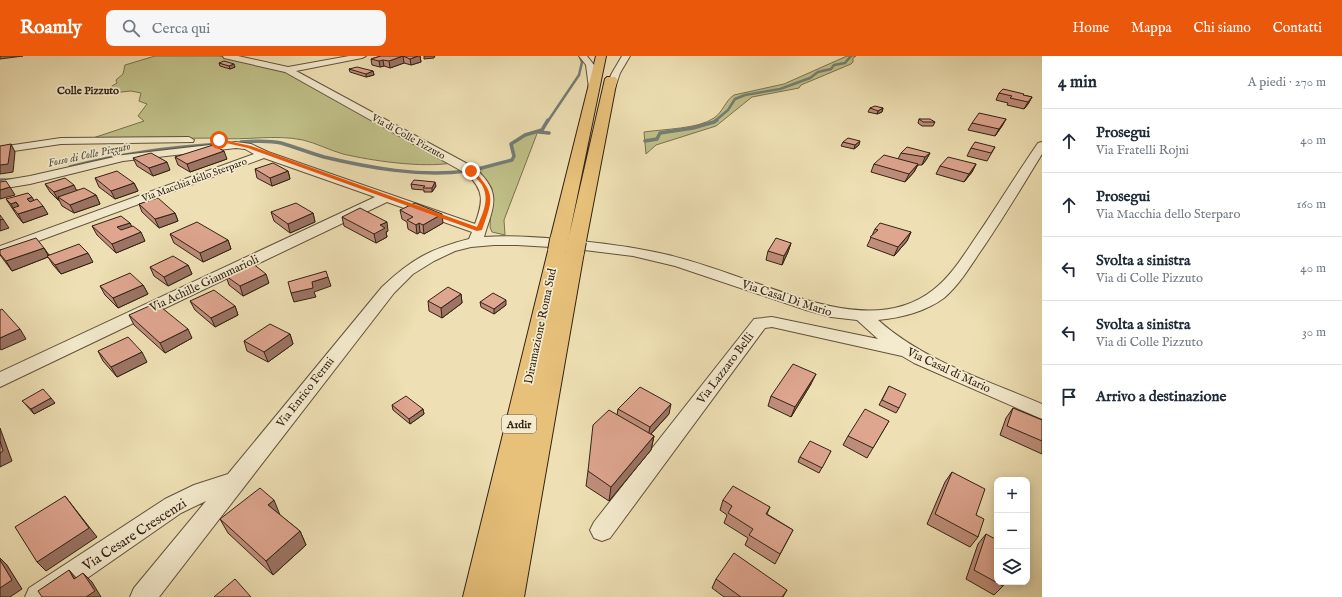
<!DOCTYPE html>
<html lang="it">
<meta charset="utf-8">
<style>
:root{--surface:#fff;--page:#f6f6f7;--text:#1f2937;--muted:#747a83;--line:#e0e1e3;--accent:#ea580c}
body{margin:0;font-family:"IM FELL English",serif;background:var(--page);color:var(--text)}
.controls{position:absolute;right:12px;bottom:12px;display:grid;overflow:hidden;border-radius:8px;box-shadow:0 2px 10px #0003}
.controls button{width:36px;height:36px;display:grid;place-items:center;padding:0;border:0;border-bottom:1px solid var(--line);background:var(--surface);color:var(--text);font:20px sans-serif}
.stop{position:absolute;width:12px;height:12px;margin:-9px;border:3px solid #ea580c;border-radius:50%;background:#fff}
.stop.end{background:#ea580c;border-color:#fff;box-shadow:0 1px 4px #0008}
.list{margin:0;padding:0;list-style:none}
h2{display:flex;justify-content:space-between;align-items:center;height:52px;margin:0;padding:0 16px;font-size:17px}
h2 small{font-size:13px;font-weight:400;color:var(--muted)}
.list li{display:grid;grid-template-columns:26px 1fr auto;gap:12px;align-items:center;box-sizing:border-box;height:64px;padding:0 16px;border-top:1px solid var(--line)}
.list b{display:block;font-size:15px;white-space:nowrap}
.list p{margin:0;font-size:13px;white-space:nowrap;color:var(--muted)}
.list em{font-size:13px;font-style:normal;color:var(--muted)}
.icon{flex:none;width:22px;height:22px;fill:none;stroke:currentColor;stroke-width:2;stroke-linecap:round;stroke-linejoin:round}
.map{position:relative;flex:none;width:1042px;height:541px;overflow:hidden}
header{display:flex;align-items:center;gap:24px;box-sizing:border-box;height:56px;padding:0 20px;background:var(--accent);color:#fff}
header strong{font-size:19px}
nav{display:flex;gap:22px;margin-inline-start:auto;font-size:14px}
.search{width:280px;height:36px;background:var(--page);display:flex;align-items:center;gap:10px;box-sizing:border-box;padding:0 14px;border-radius:8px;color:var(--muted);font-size:15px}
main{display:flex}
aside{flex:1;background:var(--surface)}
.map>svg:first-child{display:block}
</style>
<header>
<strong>Roamly</strong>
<div class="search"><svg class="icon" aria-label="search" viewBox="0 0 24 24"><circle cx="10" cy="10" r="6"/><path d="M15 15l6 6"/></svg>Cerca qui</div>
<nav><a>Home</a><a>Mappa</a><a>Chi siamo</a><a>Contatti</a></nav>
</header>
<main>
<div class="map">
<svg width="1042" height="541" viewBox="0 0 1042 541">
<rect width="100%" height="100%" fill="#eee0b4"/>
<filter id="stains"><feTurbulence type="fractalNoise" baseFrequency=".005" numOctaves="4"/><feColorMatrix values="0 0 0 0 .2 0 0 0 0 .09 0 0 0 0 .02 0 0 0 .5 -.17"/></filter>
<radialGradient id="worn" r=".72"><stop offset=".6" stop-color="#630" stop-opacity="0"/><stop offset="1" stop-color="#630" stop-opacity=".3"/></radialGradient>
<path fill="#c0c088" stroke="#7a714e" d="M155 0H219L287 16 452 107C422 112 373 105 343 98 329 94 316 87 303 84 274 78 246 85 217 82L90 83 144 65 138 60 147 48 139 45 141 37 131 35 111 37 107 33 117 27 116 24 123 18 125 9Z
M847 0H856L853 2V6L851 8 801 29 799 32 752 41 716 70 656 89 646 98 644 76C664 73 698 73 714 62 723 56 725 45 734 39L784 28Z
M538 75 504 164 505 179 492 176 490 171 492 132 486 123 474 114 512 104 514 100 511 88 525 79Z"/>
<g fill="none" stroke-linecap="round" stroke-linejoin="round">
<path stroke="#747d77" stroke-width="2.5" d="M548 65 579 19 582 6 580 1
M715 65 728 54 735 43 745 39 780 33 810 22 818 16 831 13 834 9 845 7 851 0"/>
<path stroke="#747d77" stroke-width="3.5" d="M539 76 549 77
M645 85 657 83 660 77 693 72 714 66 717 64
M241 86C254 85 268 84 281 87 295 91 310 97 324 101 370 112 420 121 467 115
M70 111C120 98 170 91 221 88
M474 114 512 104 514 100 511 88 525 79 542 74 548 64
M0 124H11"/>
<defs>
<path id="minor" d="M223 0H238L288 11 349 0H366L362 2 296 15 475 112C503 138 493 150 484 181 509 179 534 181 558 183 594 186 629 190 664 198 695 205 724 216 753 226 808 245 881 275 933 234 950 221 962 202 974 184 996 152 1016 119 1038 87L1042 86V98C1021 132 1001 166 978 199 968 214 958 230 944 242 925 256 900 262 878 264 924 305 986 324 1042 348V363L914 307 902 300 772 271 765 272 610 482 602 485 594 482 590 474 594 466 754 263 772 261 878 283 857 264 831 261 806 254 675 210 633 200 568 192 517 189H494L471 191 455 195 434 205 413 218 394 237 159 541H130L134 532 206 445 181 457 60 541H25L29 532 165 443 194 429 228 418 382 231C412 203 430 193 469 183L472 176 387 146 0 331V316L375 141 264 102 0 199V190L254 98 245 93 236 92 123 105 30 128 0 133V125L30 120 123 99 236 86 251 88 268 96 475 168C483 146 485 135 467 118L285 16 224 2Z
M579 0H587L594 9 599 32 597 34H591L589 32 586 9Z
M622 0H630L620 17 615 32 613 34H607L605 32 612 17Z
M189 81 194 84 193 86 61 88 0 97V91L61 82Z"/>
<path id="highway" d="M596 0H606L569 180 605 23 607 21H615L617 23 586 185 583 189 577 191 571 189 568 184 565 188 559 189 553 188 550 184Z
M557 189 564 191 566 195 568 192 575 190 582 192 584 196 524 541H463L548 195 550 191Z"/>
</defs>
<use href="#minor" stroke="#62523c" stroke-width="2"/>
<use href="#highway" stroke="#332214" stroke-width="2"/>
<use href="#minor" fill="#f4ebce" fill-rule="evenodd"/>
<use href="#highway" fill="#e7c07a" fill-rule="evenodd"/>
<defs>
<path id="highway-bridge" d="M557 195 559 184
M575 196 577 185"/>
</defs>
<use href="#highway-bridge" stroke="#332214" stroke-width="20" stroke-linecap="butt"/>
<use href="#highway-bridge" stroke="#e7c07a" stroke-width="18"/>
</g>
<path fill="#bf8e7b" stroke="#332214" d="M381 0H420L421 6 411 9 404 7 390 12 384 10 380 11 372 9 371 3Z
M219 7 235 11 230 13 220 10Z
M349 13 373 15 374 19 366 21 350 16Z
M999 37 1023 39 1032 41 1028 48 1024 53 1007 49 1008 47 996 44Z
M870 52H883L882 56 877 58 868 56Z
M919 63 935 66 933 70H922L918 67Z
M1006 63 1002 70 995 80 968 74 972 67Z
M843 86 859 89 854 93 841 90Z
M995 91 987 105 967 100 971 92Z
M901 97H930L926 104 922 109H918L914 116 905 126 871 116 874 108 898 103Z
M175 101 227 103 190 116 178 109Z
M133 102 170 114 153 120 137 110Z
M976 108 972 116 964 126 936 118 940 110Z
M255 113 288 115 290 123 272 130 257 122Z
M95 122 134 127 138 135 115 143 99 131Z
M45 128 77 134 96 139 100 148 74 157 62 150 59 144H58L50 136Z
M411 128 436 130 432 136H424V134L412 133Z
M6 143 34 144 48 158 23 167 18 161Z
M139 148 175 157 178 165 159 172 142 156Z
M400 154 443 167 424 178 420 176 417 178 408 173 407 166 402 163Z
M271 156 313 157 315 166 290 177 274 165Z
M342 161 388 175 386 176 387 181 376 187 344 170Z
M130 167 131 170 145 185 116 197 97 179 92 170Z
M875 173 911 176 907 185 894 200 867 190Z
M170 178 228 184 231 193 203 206 174 187Z
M791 187 788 196 782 209 766 204 768 195Z
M44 192 49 199 93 206 61 218 53 209 48 201 12 215 0 199V194Z
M188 209 192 218 168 230 154 220 150 211Z
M226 220 269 227 243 240 229 229Z
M143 229 148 238 118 252 105 239 100 230Z
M461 238 462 247 442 262 429 255 428 245Z
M190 245 235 250 238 259 215 271 195 254Z
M480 246 506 249 494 258 481 251Z
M129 259 192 282 165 297 134 269Z
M290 278 293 288 268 306 247 295 244 285Z
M98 295 147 306 117 321 103 305Z
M811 328 791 361 768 350 771 340Z
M889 330 899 352 896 357 879 349Z
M22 345 55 347 34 358 26 349Z
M392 349 423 353 424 358 410 368 393 354Z
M1013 352 1042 364V398L1000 379 1006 362Z
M618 353 669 358 651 378 654 380 651 394 609 445 586 430 588 415 617 359Z
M889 365 867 402 843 389 848 380Z
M831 395 819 417 798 406 800 401Z
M952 416 976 459 978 481 970 491 927 468 945 426Z
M723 444 770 451 767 458 793 474 775 508 745 489 748 482 724 467 727 459 720 454Z
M280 459 300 475 306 489 273 519 228 477 220 463Z
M986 478 1003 530 994 539 966 523 978 488Z
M716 523 787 534 783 541H724L712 532Z"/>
<path fill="#9b7464" stroke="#332214" d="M0 0H23L0 3Z
M403 0 404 7 390 12 389 5Z
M418 0H420L421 6 411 9 410 3Z
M424 0H435L434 2 424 3Z
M383 4 384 10 380 11 379 5Z
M234 8 235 11 230 13 229 10Z
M373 15 374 19 366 21V18Z
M1032 41 1028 48 1024 53 1028 46Z
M883 52 882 56 877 58 878 55Z
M1006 63 1002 70 995 80 999 73Z
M860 85 859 89 854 93 855 89Z
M11 88 15 96 13 116 0 118V109Z
M224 95 227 103 190 116 187 108Z
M930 97 926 104 922 109 925 101Z
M167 106 170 114 153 120 149 112Z
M918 108 914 116 905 126 909 118Z
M976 108 972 116 964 126 969 118Z
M288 115 290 123 272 130 270 122Z
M435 126 436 130 432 136V132Z
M134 127 138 135 115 143 111 135Z
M74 129 78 138 58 141 59 144H58L54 136Z
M10 131 15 139 0 143V134Z
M96 139 100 148 74 157 70 149Z
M32 141 37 150 32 151 27 143Z
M16 146 21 155 14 154 11 148Z
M43 150 48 158 23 167 18 158Z
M175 157 178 165 159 172 155 163Z
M313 157 315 166 290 177 288 168Z
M442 158 443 167 424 178 423 169Z
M3 163 9 172 0 175V164Z
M387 166 388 175 386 176 387 181 376 187 374 178 380 169Z
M130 167 134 175 121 180 117 171Z
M419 167 420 176 417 178 416 169Z
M141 176 145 185 116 197 112 188Z
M911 176 907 185 894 200 898 191Z
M228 184 231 193 203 206 200 197Z
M791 187 788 196 782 209 784 200Z
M44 192 49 201 47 200 48 201 12 215 6 205Z
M88 197 93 206 61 218 55 209Z
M188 209 192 218 168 230 164 221Z
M266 218 269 227 243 240 240 230Z
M328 221 331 230 314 236 316 241 294 246 291 237 312 226Z
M143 229 148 238 118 252 113 242Z
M461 238 462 247 442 262 441 252Z
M506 244V249L494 258V253Z
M235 250 238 259 215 271 211 262Z
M20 273 26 283 1 294 0 293V282Z
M188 273 192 282 165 297 160 287Z
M290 278 293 288 268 306 264 296Z
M142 296 147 306 117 321 111 311Z
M816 318 811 328 791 361 795 351Z
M51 342 55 347 34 358 31 353Z
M671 348 669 358 648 381 650 371Z
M423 353 424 358 410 368 409 363Z
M0 372 12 405 0 411Z
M654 380 651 394 609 445 611 431Z
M65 440 97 481 46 515 37 506Z
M274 444 280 459 268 449Z
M300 475 306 489 273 519 266 505Z
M0 502 7 509 22 533 10 541H0Z
M69 514 78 524 74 523Z
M83 517 92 526 101 541H86Z"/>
<path fill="#dea58f" stroke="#332214" d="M381 0H418L410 3 403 0 389 5 383 4 379 5 371 3Z
M224 5 234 8 229 10 219 7Z
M357 11 373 15 366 18 349 13Z
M1003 33 1024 38 1023 39 1032 41 1028 46 1010 42 1012 40 999 37Z
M875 50 883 52 878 55 870 52Z
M979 57 1006 63 999 73 972 67Z
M919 63H930L935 66H923Z
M848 82 860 85 855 89 843 86Z
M975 86 995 91 991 97 971 92Z
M11 88 8 108 0 109V90Z
M213 89 224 95 187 108 175 101Z
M907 91 930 97 925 101 901 97Z
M151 97 167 106 149 112 133 102Z
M884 99 918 108 909 118 874 108Z
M948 101 976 108 969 118 940 110Z
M273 107 288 115 270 122 255 113Z
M117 115 134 127 111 135 95 122Z
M65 122 74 129 54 136 45 128Z
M414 124 435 126 432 132H423L425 130 411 128Z
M6 125 10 131 0 134V126Z
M84 132 96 139 70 149 58 141Z
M28 137 32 141 27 143 30 146 37 143 43 150 18 158 13 152 19 150 16 146 11 148 6 143Z
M158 142 175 157 155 163 139 148Z
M296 147 313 157 288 168 271 156Z
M415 147 442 158 423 169 419 167 416 169 407 164 413 161 400 154Z
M360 152 387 166 380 169 385 172 374 178 342 161Z
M0 159 3 163 0 164Z
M121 160 130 167 117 171 121 174 133 170 141 176 112 188 92 170Z
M197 166 228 184 200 197 170 178Z
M880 167 911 176 898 191 870 181 878 174 875 173Z
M36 182 44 192 6 205 0 198V194Z
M776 182 791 187 784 200 768 195Z
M79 188 88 197 55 209 47 200Z
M173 200 188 209 164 221 150 211Z
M252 207 266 218 240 230 226 220Z
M326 215 328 221 312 226 313 232 291 237 288 226Z
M130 217 143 229 113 242 100 230Z
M448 231 461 238 441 252 428 245Z
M214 234 235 250 211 262 190 245Z
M493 237 506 244 494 253 480 246Z
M156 247 188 273 160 287 129 259Z
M2 253 20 273 0 282V254Z
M270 268 290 278 264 296 244 285Z
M128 281 142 296 111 311 98 295Z
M793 308 816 318 795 351 771 340Z
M889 330 906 338 899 352 882 344Z
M640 331 671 348 650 371 618 353Z
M43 333 51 342 31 353 22 345Z
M406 340 423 353 409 363 392 349Z
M1013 352 1042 364V385L1007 370Z
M865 353 889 365 873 392 848 380Z
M609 354 654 380 611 431 588 415 593 369Z
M0 385 3 395 0 397Z
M810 385 831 395 822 412 800 401Z
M952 416 985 433 976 459 984 463 978 481 935 458Z
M733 430 770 451 766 458 793 474 780 498 749 479 753 473 728 457 732 450 723 444Z
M260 432 274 444 268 449 300 475 266 505 220 463Z
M65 440 89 472 37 506 15 471Z
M986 478 997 484V526H1005L1003 530 974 514Z
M734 497 787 534 782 541H741L716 523Z
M0 504 12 524 0 532Z
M69 514 74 523 83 517 95 535 86 541H42L38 535Z
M235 523 251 541H214Z"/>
<path fill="#ea580c" d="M219 83 251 90 477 171C483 157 490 143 482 129 479 124 473 120 469 115L473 114C496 138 493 143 482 174L477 175 248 92 217 85Z"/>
<g text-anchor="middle" stroke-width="3.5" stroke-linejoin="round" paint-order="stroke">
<g font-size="10" fill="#332214" stroke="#f4ebce">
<text transform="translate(409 80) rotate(29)" y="4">Via di Colle Pizzuto</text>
<text transform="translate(194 123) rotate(-20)" y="4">Via Macchia dello Sterparo</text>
</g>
<g font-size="11" font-weight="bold" fill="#332214" stroke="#f4ebce">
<text x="88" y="38">Colle Pizzuto</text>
</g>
<g font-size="11" font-style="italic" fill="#545046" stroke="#f4ebce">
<text transform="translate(89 98) rotate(-12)" y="4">Fosso di Colle Pizzuto</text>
</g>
<rect fill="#f4ebce" stroke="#6d5e4c" stroke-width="1" x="502" y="359" width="34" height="18" rx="3"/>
<g font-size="11" font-weight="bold" fill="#332214">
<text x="519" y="372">A1dir</text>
</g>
<g font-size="12" fill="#332214" stroke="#f4ebce">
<text transform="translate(204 227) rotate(-25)" y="4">Via Achille Giammarioli</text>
<text transform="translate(787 242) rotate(18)" y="4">Via Casal Di Mario</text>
<text transform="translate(540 270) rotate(-78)" y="4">Diramazione Roma Sud</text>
<text transform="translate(725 312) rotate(-53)" y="4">Via Lazzaro Belli</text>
<text transform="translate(949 314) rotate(25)" y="4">Via Casal di Mario</text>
<text transform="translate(305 336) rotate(-52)" y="4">Via Enrico Fermi</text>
</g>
<g font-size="14" fill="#332214" stroke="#f4ebce">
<text transform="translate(134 478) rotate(-33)" y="5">Via Cesare Crescenzi</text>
</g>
</g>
<rect width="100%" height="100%" filter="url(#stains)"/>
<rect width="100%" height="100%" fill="url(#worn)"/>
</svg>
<div class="controls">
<button>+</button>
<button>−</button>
<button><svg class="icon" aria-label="layers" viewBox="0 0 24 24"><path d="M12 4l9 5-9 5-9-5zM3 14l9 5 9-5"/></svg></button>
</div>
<div class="stop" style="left:219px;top:84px"></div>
<div class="stop end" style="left:471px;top:115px"></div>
</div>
<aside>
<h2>4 min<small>A piedi · 270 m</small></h2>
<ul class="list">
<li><svg class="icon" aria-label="ahead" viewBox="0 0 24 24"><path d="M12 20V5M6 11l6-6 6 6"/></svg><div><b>Prosegui</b><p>Via Fratelli Rojni</p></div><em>40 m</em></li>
<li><svg class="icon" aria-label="ahead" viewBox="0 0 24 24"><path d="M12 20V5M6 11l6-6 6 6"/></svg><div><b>Prosegui</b><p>Via Macchia dello Sterparo</p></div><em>160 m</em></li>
<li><svg class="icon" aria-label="left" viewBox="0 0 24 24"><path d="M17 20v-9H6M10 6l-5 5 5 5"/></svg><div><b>Svolta a sinistra</b><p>Via di Colle Pizzuto</p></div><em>40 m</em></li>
<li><svg class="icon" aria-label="left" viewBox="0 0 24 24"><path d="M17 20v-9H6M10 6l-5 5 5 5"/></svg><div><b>Svolta a sinistra</b><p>Via di Colle Pizzuto</p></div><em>30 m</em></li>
<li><svg class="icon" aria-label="arrive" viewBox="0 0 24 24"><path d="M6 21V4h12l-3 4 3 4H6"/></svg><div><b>Arrivo a destinazione</b></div></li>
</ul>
</aside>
</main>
